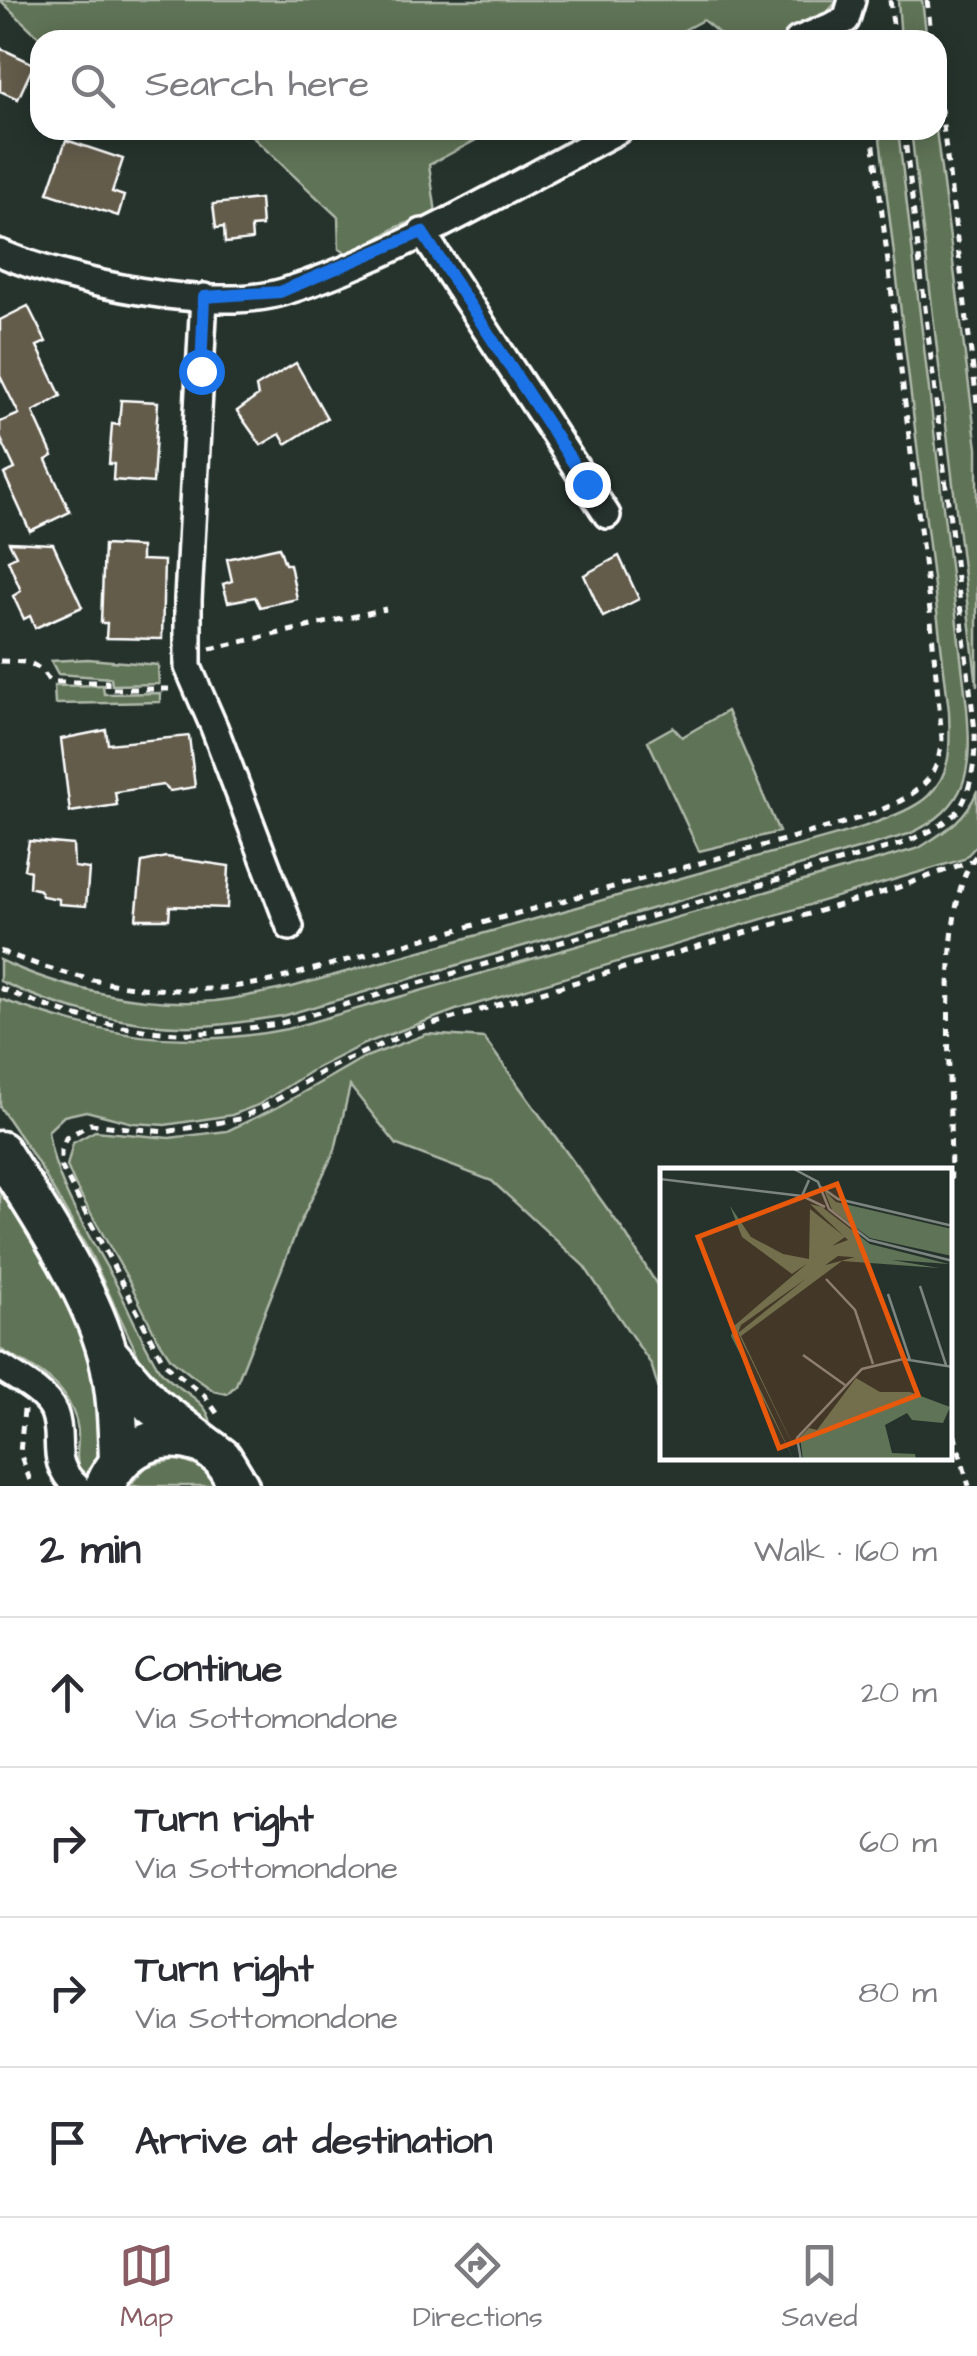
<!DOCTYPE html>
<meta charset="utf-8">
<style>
:root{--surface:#fff;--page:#f7f7f7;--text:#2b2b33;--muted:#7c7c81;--line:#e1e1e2;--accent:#8a5d65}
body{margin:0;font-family:"Architects Daughter",sans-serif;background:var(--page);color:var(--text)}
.stop{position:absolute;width:30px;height:30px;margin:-22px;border:8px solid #1a73e8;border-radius:50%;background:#fff}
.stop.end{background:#1a73e8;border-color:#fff;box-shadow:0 2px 10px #0008}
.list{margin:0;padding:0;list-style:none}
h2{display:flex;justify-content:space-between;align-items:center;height:130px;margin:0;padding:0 40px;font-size:42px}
h2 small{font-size:32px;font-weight:400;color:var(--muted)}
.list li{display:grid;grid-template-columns:65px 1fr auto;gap:30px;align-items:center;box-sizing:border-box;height:150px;padding:0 40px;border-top:2px solid var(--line)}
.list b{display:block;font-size:38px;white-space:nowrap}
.list p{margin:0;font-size:32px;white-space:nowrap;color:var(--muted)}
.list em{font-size:32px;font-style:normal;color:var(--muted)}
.icon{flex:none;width:55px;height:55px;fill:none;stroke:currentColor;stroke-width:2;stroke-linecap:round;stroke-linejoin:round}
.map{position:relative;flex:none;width:977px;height:1486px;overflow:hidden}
.search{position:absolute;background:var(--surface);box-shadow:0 5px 25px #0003;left:30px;right:30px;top:30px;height:110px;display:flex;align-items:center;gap:25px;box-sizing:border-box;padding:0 35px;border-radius:30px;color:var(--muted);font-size:38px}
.sheet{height:730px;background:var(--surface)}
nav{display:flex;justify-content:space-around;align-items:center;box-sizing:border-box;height:140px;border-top:2px solid var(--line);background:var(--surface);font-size:28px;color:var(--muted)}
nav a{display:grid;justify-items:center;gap:5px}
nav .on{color:var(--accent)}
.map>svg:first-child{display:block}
</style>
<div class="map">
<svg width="977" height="1486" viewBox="0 0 977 1486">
<rect width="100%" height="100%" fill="#26332d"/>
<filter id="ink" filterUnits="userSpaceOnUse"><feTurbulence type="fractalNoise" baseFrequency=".01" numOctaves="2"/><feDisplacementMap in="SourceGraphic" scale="20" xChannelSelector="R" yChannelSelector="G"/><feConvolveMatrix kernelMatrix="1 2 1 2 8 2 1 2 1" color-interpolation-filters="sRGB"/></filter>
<g filter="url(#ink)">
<path fill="#5f7356" stroke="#afb9aa" stroke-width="2.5" d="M0 0H838L821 19 775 40H727L703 20 665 40H42Z
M898 0H922L927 40H901Z
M245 130H495L429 165 436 213 397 227 351 255 339 249 338 217Z
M879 130H898L967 708C972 769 970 807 909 834L282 1016C254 1020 225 1026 196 1026 132 1028 58 1009 0 981V960C63 990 145 1007 215 1001 241 998 267 992 292 987 445 944 597 901 749 859 790 847 900 823 928 796 953 773 950 743 949 711Z
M911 130H936L977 448V686Z
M88 659 158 665 159 684 112 685 111 678 58 674 51 661Z
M103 685 104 694 160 693V702L55 704 54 686Z
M727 711 779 832 699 851 648 741 673 727 682 737Z
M977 791V845L964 859 456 1010 364 1044 311 1071 258 1105 232 1115 165 1125 133 1123 86 1111 64 1116 48 1131C55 1187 91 1237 117 1286 131 1314 143 1343 159 1369 172 1389 208 1397 211 1424L179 1408 148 1377 91 1255 36 1160 0 1107V999C105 1036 176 1051 287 1029L919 848C944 832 966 820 977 791Z
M427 1034 484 1038 627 1236 662 1293V1400L651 1364 584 1266 492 1181 397 1145 350 1086 335 1150 299 1225 236 1385 227 1394 214 1391 190 1374 171 1359 156 1336 128 1279 75 1185 67 1166 73 1143 95 1131 169 1138 227 1131 276 1108 363 1058Z
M0 1174 65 1286 112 1413 94 1480C66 1469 82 1448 77 1425 76 1417 69 1403 65 1396 51 1374 21 1362 0 1349Z
M177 1459 200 1467 217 1486H129L147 1466Z"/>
<path fill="#645c4c" stroke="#fff" stroke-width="2.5" d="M0 48 34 64 18 99 0 91Z
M66 140 123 159 112 192 124 196 118 216 48 193Z
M260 199 262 226 251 227 252 240 225 243 224 227 216 228 213 204Z
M28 306 46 342 37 346 61 396 33 412 53 456 46 460 70 512 30 531 4 474 15 469 0 437V422L19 414 0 376V320Z
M296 363 327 418 286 444 280 434 261 445 237 411 258 396 256 387Z
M121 400 158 402 153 483 113 480 114 464H109L112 424 119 425Z
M9 542 53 544 82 607 35 628 30 616 24 619 13 596 21 591 8 560 16 556Z
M104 545 141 547V560L164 561 162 639 106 638 107 623H101Z
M279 547 285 564H290L297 599 260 607 255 597 228 602 223 584 232 581 227 559Z
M619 556 639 599 603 617 584 575Z
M106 730 108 744 189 736 195 787 170 791 163 785 115 792 117 805 70 812 61 739Z
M29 841 73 845 74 867 89 869 86 906 59 904V899L42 896 40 890 29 887 30 871 24 869Z
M166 857 229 866 227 908 170 906 169 919H136L142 862Z"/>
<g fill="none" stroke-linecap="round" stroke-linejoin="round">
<defs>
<path id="street" d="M798 40 846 20 852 0
M422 232 607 515
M0 253C68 282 211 313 283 292 394 258 515 184 619 130
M204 297 188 600V667L214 727 290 927
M0 1367C17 1378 46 1393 54 1412 65 1441 48 1460 76 1486"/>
<path id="secondary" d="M0 1151C37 1210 90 1288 108 1355 117 1390 118 1426 119 1462
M109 1355 152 1405 222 1458 239 1486
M105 1486C121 1447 159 1430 199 1443"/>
</defs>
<use href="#street" stroke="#fff" stroke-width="32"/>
<use href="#secondary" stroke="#fff" stroke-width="45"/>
<path stroke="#fff" stroke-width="5" stroke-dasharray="8 8" stroke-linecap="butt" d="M890 0 895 40
M927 0 932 40
M937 77 977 402
M210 649 386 609
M0 661C25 662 36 659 50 682H107V689H173
M0 951C97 988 168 1000 271 981L791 838C830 826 905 811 930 777 938 766 940 752 942 739L930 611 872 130
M0 988C56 1012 117 1031 178 1033 211 1035 246 1028 278 1024L904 843C921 835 940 828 954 815 972 798 976 754 975 731L904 130
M950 1196C955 1125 932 901 977 855
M24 1410 20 1453 32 1486
M217 1413 204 1395 164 1363 61 1166V1150L66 1138 90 1124 166 1132 239 1119 273 1102 328 1068 419 1028 891 890 971 861
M950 1419 969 1486"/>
<use href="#street" stroke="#26332d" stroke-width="25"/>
<use href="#secondary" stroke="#26332d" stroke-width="38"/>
</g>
</g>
<g fill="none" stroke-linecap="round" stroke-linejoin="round" filter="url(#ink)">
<path stroke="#1a73e8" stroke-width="12" d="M201 371 204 297 280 292 422 232 587 484"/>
</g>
<g transform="translate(660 1168)">
<rect width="292" height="292" fill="#26332d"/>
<path d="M164 22 176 34 292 61V88L210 70 172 42ZM150 36 162 39 210 76 289 96 178 88 81 157 76 171 134 292 71 168 74 158 164 81 188 72ZM70 38 91 69 123 86 149 91 150 41 185 69 132 106 82 69ZM203 87 279 100 182 93 81 168 140 292 78 165 162 98ZM196 210 220 224H250L290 239 283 255 252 252 247 245 225 257 232 285 255 286 256 292H143L140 269 149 260 157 262Z" fill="#5f7356"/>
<path fill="none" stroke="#7d8581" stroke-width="2.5" d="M132 0 158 14 169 41 209 72 293 93M0 11 142 28M149 12 142 28 165 39M161 19 178 31 293 58M166 111 195 142 213 196M260 118 286 197M228 126 250 192M143 187 185 217M141 292 137 270 202 201 243 191 293 199"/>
<path fill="#e8590c" fill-opacity="0.15" stroke="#e8590c" stroke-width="5" d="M177 16 258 227 119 280 38 69Z"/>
<rect width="292" height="292" fill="none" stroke="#fff" stroke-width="5"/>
</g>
</svg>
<div class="stop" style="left:201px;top:371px"></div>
<div class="stop end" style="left:587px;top:484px"></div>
<div class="search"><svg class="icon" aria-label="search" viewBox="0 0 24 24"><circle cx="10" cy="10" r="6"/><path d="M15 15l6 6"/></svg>Search here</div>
</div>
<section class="sheet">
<h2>2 min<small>Walk · 160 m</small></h2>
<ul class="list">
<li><svg class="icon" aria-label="ahead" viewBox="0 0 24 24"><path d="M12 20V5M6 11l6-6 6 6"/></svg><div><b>Continue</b><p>Via Sottomondone</p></div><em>20 m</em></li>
<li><svg class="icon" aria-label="right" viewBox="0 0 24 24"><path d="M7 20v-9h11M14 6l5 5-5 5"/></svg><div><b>Turn right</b><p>Via Sottomondone</p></div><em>60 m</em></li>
<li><svg class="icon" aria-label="right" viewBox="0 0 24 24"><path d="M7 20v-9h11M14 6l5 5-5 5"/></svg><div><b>Turn right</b><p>Via Sottomondone</p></div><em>80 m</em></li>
<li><svg class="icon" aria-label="arrive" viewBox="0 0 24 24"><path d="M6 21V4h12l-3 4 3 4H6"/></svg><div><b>Arrive at destination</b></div></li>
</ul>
</section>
<nav>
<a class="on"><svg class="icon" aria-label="map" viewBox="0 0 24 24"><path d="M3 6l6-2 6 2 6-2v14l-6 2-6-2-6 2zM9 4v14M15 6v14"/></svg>Map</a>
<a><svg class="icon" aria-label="directions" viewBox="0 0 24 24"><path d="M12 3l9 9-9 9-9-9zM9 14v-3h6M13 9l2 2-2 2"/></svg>Directions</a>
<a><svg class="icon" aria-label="saved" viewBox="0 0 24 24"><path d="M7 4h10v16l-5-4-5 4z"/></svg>Saved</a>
</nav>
